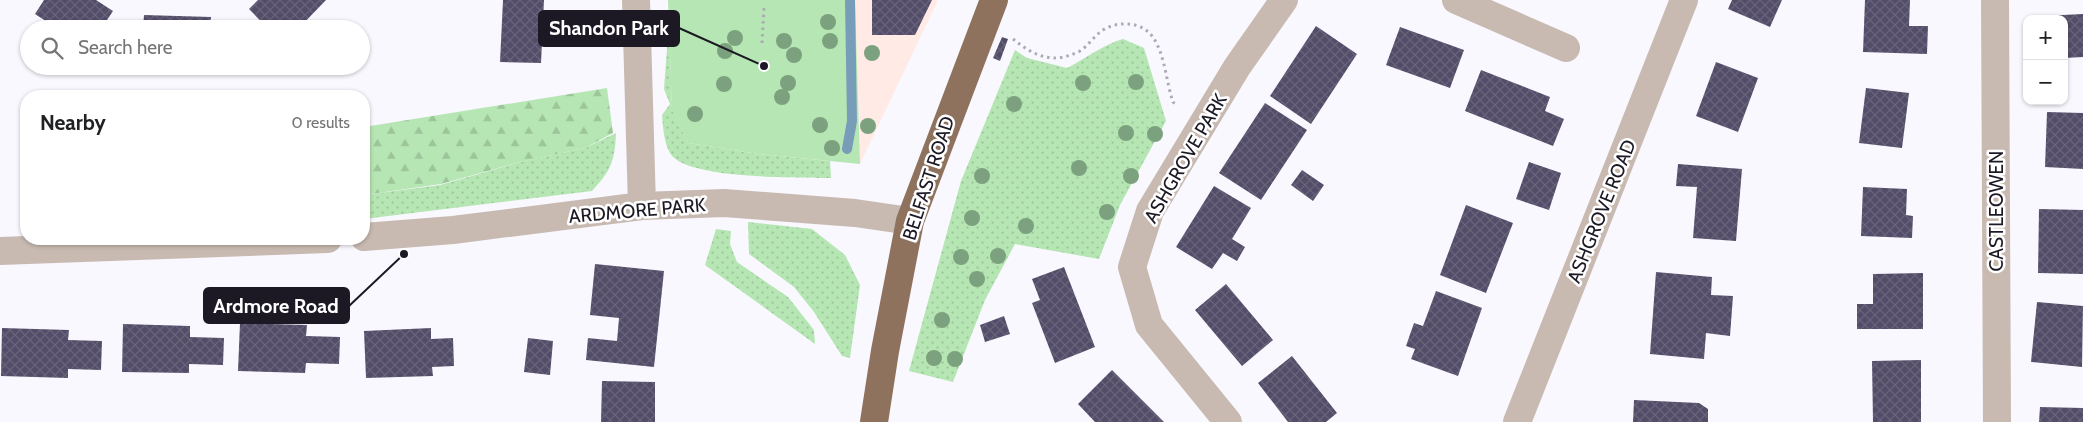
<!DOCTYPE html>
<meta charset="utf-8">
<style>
:root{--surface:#fff;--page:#f2f2f2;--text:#202124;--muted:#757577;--line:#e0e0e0}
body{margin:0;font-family:Cabin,sans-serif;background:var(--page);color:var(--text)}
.controls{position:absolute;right:15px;top:15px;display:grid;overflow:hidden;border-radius:10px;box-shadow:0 1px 4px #0004}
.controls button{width:45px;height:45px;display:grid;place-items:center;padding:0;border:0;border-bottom:1px solid var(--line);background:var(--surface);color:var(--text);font:25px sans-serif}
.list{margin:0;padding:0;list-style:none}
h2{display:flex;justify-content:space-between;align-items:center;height:65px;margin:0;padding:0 20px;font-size:21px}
h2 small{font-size:16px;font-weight:400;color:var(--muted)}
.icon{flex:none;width:28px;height:28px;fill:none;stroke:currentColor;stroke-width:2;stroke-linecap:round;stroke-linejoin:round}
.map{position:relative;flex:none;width:2083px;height:422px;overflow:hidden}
.search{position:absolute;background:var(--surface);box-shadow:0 1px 4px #0004;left:20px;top:20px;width:350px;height:55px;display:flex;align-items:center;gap:12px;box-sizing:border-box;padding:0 18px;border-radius:28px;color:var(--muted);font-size:19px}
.panel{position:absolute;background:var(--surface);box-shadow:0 1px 4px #0004;left:20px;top:90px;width:350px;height:155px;border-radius:20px}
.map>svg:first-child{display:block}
</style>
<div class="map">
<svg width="2083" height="422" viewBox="0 0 2083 422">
<defs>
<pattern id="grass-dots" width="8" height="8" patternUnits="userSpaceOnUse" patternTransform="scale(1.25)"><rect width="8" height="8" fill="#b6e6b3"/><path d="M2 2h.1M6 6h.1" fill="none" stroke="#9cc59a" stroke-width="1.8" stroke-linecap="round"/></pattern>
<pattern id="forest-firs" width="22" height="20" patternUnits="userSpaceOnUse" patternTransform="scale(1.25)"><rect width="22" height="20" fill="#b6e6b3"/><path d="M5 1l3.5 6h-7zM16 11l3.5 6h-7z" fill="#9cc59a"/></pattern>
<pattern id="building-cross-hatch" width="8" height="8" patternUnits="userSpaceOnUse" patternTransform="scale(1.25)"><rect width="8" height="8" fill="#544d69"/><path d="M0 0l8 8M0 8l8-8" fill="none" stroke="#69637a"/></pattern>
</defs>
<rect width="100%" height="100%" fill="#f9f8ff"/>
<path fill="#ffeae5" d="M855 0H938L860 164Z"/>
<path fill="url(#grass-dots)" d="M669 22 672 109 688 143 759 154 830 161 831 178C799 177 685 180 670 153 664 143 663 127 662 115L670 104 664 89Z
M1123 39 1144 48 1166 121 1120 205 1099 259 1015 244 985 300 953 382 909 371 961 181 1015 50 1027 58 1067 68C1087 58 1102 45 1123 39Z
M616 133C615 160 611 171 592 191L364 219V195L440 185 520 162 585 148Z
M748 222 812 229 845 255 860 285 850 358 842 356 814 312 794 287 749 254Z
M716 229 731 231 730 244 737 262 788 297 814 330 815 344 705 265Z"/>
<path fill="url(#forest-firs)" d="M607 88 613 133 585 148 520 162 441 184 364 195V127Z"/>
<path fill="#b6e6b3" d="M668 0H855L860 164 759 154 688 143 672 110Z"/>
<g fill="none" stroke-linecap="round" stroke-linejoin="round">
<path stroke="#779db8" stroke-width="10" d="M847 149 852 121 850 0"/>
</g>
<path fill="url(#building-cross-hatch)" d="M44 0H96L113 11 101 29H58L35 14Z
M258 0H326L298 29 289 21 281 29H268L249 9Z
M503 0H544L541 63 500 62Z
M872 0H932L915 35H872Z
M1732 0H1782L1770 27 1728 9Z
M1865 0H1910L1909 26H1928L1927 54 1863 52Z
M2083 14V57L2064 58V19H2042V16Z
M144 15 211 17 210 29H143Z
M1316 26 1357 54 1311 124 1270 96Z
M1400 27 1464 50 1450 88 1386 65Z
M1002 37 1008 39 1000 61 993 58Z
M1716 62 1758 78 1738 132 1696 116Z
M1481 70 1550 97 1545 111 1564 119 1553 146 1465 111Z
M1866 88 1909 93 1902 148 1859 143Z
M1265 103 1307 130 1261 200 1219 173Z
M2047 112 2083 113V169L2045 167Z
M1529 162 1561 173 1549 210 1516 199Z
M1678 164 1742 169 1736 241 1693 238 1697 187 1676 186Z
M1302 170 1324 185 1313 201 1291 185Z
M1214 186 1251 208 1232 239 1245 247 1237 261 1223 253 1212 269 1176 247Z
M1863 187 1907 189 1906 215 1913 216 1912 238 1861 236Z
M1466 205 1513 223 1486 293 1440 275Z
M2039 209 2083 210V274L2038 273Z
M595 264 664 271 654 367 586 360 588 338 617 341 619 318 590 315Z
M1064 267 1095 347 1055 363 1032 303 1040 300 1032 279Z
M1656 272 1712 277 1711 295 1733 296 1730 336 1706 333 1704 359 1650 354Z
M1923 273V329H1857V304H1873V274Z
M1226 284 1273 340 1242 366 1195 310Z
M1436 291 1482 308 1458 376 1411 359 1415 349 1406 346 1414 323 1423 326Z
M2037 302 2083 306 2082 367 2031 362Z
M1004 316 1010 334 985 342 980 325Z
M240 323 307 325 306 336 340 337 339 364 306 363 305 373 238 371Z
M123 324 190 326V337L224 338 223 365 189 364V373L122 372Z
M2 328 69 330 68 340 102 341 101 370 68 369V378L1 376Z
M431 328V339L453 338 454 366 432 367 433 376 366 378 364 331Z
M528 338 553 341 550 375 524 372Z
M1292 356 1337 413 1326 422H1288L1258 383Z
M1921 360V422H1873L1872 361Z
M1112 370 1164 422H1095L1078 404Z
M602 381 655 382V422H601Z
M1634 400 1699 403 1708 409V422H1633Z
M2040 407 2083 408V422H2039Z"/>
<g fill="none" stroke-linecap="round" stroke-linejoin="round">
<path stroke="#acabb3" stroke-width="3" stroke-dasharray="2.5 4" stroke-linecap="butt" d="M1013 39C1034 56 1053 65 1080 51 1088 46 1094 36 1103 30 1117 21 1141 21 1152 36 1165 53 1166 82 1173 102L1177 106
M762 43 764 8"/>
<path stroke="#c8bab1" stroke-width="28" d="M636 0 642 206
M1456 0 1566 48
M1995 0 1997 422
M364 237 453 230 642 206 724 203 855 213 910 221
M0 251 328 239
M1228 422 1149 325 1132 267 1150 211 1237 67 1284 0
M1517 422 1684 0"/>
<path stroke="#8e725e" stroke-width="28" d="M874 422 885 351 910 221 994 0"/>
</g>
<g fill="#7ca17e">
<circle cx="828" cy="22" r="8"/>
<circle cx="735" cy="38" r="8"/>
<circle cx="784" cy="41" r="8"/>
<circle cx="830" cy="41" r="8"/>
<circle cx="725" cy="51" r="8"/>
<circle cx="872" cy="53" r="8"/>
<circle cx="794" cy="55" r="8"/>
<circle cx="1136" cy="82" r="8"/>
<circle cx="788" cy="83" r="8"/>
<circle cx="1083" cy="83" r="8"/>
<circle cx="724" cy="84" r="8"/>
<circle cx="782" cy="97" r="8"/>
<circle cx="1014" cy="104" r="8"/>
<circle cx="695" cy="114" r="8"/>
<circle cx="820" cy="125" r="8"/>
<circle cx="868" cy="126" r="8"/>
<circle cx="1126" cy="133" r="8"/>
<circle cx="1155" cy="134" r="8"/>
<circle cx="832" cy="148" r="8"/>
<circle cx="1079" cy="168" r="8"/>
<circle cx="982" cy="176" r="8"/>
<circle cx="1131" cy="176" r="8"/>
<circle cx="1107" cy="212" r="8"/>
<circle cx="972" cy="218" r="8"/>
<circle cx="1026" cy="226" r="8"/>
<circle cx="998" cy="256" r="8"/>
<circle cx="961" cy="257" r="8"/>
<circle cx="977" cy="279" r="8"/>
<circle cx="942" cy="320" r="8"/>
<circle cx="934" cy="358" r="8"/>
<circle cx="955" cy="359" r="8"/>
</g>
<g text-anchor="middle" stroke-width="5" stroke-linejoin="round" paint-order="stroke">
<g font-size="19" fill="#1c1925" stroke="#fff">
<text transform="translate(1185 158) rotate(-60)" y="7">ASHGROVE PARK</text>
<text transform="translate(928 178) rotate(-72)" y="7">BELFAST ROAD</text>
<text transform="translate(637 210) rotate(-5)" y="7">ARDMORE PARK</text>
<text transform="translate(1601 211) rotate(-68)" y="7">ASHGROVE ROAD</text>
<text transform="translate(1996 211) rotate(-90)" y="7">CASTLEOWEN</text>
</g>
</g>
<path fill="none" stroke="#1c1925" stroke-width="2" d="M764 66L679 28M404 254L349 306"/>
<g fill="#1c1925" stroke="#fff" stroke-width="2">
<circle cx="764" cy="66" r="5"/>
<circle cx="404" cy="254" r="5"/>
</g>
<g fill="#1c1925" stroke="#1c1925" stroke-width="2">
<rect x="539" y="11" width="140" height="35" rx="5"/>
<rect x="204" y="288" width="145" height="35" rx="5"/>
</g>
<g font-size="20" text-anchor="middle" font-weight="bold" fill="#fff">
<text x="609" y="35">Shandon Park</text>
<text x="276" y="313">Ardmore Road</text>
</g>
</svg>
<div class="controls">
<button>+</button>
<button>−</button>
</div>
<div class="search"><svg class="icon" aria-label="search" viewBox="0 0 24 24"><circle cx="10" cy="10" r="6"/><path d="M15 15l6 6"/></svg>Search here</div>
<section class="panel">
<h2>Nearby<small>0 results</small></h2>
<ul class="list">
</ul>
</section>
</div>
